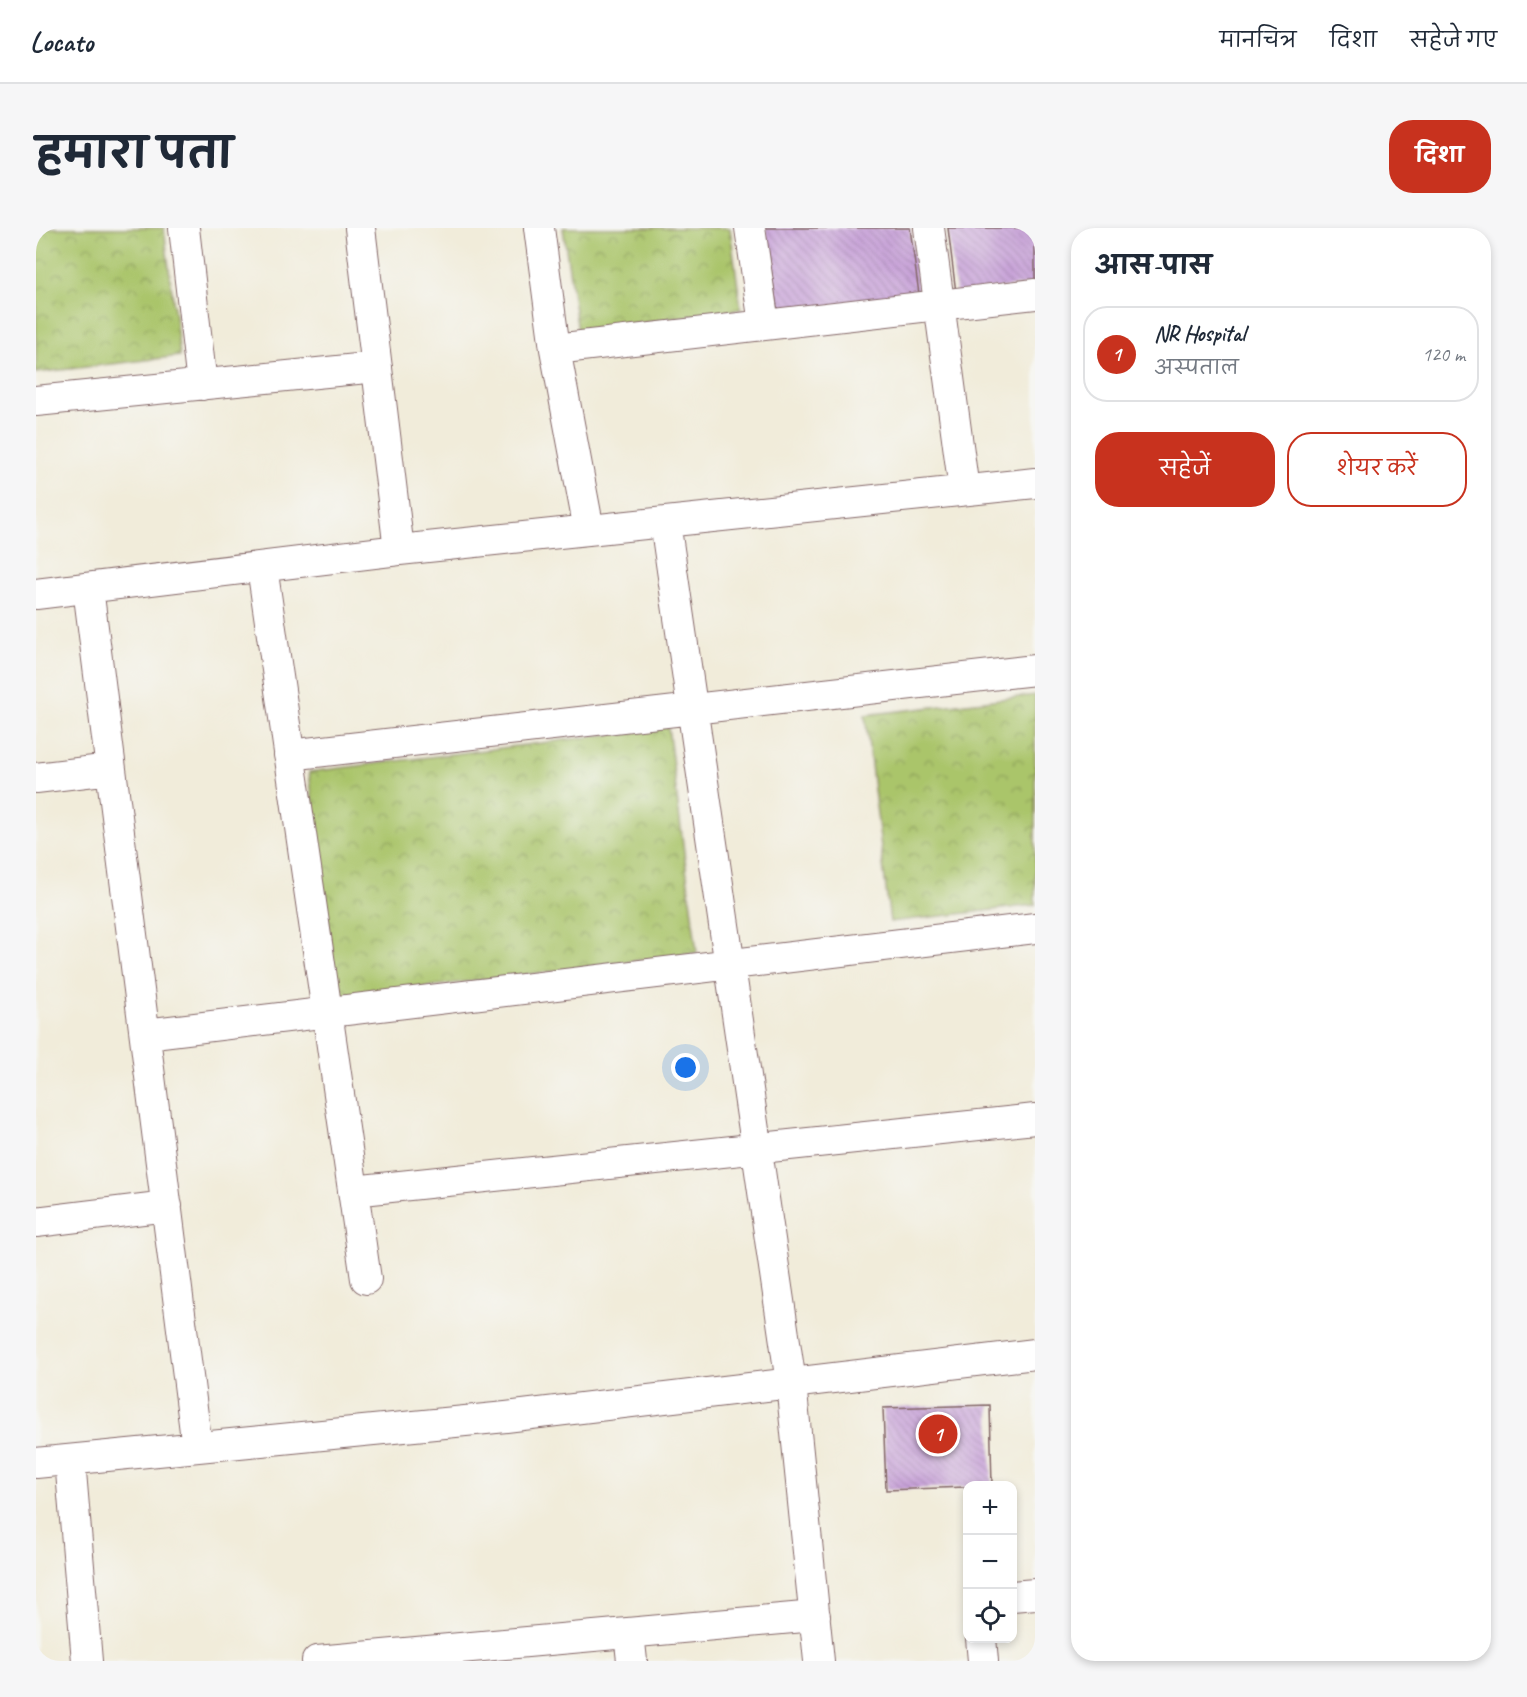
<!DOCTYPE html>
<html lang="hi">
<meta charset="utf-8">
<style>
:root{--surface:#fff;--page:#f6f6f7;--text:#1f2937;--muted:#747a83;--line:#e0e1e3;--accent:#c8321e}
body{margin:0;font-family:Caveat,"Playpen Sans Deva",sans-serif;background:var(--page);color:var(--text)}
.controls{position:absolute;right:18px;bottom:18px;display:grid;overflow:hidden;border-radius:12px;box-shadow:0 3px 9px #0003}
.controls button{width:54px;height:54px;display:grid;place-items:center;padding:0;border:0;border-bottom:2px solid var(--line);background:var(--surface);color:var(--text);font:30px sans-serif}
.you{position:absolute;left:650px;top:840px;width:21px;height:21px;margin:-15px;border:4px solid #fff;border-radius:50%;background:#1a73e8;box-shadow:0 0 0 9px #1a73e833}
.badge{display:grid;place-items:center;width:39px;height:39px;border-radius:50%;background:var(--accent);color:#fff;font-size:20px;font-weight:700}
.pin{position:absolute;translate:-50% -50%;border:3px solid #fff;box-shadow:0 2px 6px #0006}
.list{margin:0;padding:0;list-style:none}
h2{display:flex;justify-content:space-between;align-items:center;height:78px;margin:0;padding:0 24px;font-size:26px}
h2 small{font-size:20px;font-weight:400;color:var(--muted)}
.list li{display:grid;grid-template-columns:39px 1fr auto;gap:18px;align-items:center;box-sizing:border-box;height:96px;margin:0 12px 12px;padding:0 12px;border:2px solid var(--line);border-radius:24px}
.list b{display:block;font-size:22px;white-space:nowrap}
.list p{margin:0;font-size:20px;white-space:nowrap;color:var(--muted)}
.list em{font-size:20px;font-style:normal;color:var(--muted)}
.actions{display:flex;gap:12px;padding:18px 24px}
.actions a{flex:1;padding:14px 0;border:2px solid var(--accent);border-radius:24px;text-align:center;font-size:21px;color:var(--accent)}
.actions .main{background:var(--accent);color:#fff}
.icon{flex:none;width:33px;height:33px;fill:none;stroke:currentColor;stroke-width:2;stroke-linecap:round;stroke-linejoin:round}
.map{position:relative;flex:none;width:999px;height:1433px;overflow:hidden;border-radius:24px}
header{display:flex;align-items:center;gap:36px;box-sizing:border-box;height:84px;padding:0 30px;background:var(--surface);border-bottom:2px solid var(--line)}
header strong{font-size:28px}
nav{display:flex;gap:33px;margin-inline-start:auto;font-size:21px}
.intro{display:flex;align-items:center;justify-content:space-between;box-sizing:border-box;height:144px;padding:0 36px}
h1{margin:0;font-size:42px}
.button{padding:15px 27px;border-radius:24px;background:var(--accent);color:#fff;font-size:21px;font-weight:700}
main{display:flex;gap:36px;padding:0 36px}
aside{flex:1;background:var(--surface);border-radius:24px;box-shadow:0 3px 9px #0003}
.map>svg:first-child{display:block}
</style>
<header>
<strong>Locato</strong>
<nav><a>मानचित्र</a><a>दिशा</a><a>सहेजे गए</a></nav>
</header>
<div class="intro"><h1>हमारा पता</h1><a class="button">दिशा</a></div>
<main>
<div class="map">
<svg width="999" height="1433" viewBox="0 0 999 1433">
<defs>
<pattern id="park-crowns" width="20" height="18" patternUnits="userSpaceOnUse" patternTransform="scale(1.5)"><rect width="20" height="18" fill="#aac56b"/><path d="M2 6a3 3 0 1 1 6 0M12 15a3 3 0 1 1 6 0" fill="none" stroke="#8c9f58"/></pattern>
<pattern id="building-back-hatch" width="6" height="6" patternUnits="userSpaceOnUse" patternTransform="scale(1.5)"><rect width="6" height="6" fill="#c399d6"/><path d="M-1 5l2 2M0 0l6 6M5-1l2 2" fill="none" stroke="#a07cae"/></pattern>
</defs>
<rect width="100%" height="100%" fill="#f6f6f2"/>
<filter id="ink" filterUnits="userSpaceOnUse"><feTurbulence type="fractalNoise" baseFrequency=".0167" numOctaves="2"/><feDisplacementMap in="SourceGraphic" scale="12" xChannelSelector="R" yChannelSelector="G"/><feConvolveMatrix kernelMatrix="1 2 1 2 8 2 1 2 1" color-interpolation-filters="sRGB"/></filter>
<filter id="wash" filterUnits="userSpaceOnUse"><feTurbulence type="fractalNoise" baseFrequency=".008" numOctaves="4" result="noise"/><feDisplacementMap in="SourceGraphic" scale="24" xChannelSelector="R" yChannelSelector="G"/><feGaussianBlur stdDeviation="1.35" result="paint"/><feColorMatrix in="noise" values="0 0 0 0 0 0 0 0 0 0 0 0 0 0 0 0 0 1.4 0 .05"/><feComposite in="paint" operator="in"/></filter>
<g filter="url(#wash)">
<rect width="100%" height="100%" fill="#f1ecda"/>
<path fill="url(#park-crowns)" stroke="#7a724b" stroke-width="1.5" d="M0 0H128L144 128 0 145Z
M527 0H694L705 81 542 104Z
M999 467V677L854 694 829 487Z
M632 499 661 725 301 770 273 544Z"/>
<g id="blocks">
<path fill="url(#building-back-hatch)" d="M729 0H874L883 66 742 86Z
M912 0H999V56L920 65Z
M954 1177 956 1258 850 1262 847 1180Z"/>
</g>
</g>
<g filter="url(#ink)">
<use href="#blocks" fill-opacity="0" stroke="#846768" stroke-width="1.5"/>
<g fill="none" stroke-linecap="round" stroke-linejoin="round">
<defs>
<path id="minor" d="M148 0 166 157
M324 0 363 322
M503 0 519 121 553 302
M714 0 728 96
M893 0 928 262
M519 121 999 66
M0 173 341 139
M629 294 755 1155 783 1433
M226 339 330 1051
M52 360 161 1219
M0 366 363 322 999 255
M253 527 999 442
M0 550 75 541
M109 806 999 700
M317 963 999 891
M0 994 131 978
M34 1232 51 1433
M0 1235 470 1189 999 1126
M976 1368 999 1366
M593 1405 596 1433
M945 1410 947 1433
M281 1433 779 1388"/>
</defs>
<use href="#minor" stroke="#846768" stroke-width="32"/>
<use href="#minor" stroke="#fff" stroke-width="30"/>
</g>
</g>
</svg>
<div class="controls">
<button>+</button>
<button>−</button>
<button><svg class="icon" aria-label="locate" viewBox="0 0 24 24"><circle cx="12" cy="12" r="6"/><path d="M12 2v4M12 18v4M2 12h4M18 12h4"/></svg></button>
</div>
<div class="you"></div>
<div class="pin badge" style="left:902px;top:1206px">1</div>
</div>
<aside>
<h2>आस-पास<small></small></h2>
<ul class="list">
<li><span class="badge">1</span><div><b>NR Hospital</b><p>अस्पताल</p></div><em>120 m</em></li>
</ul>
<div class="actions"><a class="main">सहेजें</a><a>शेयर करें</a></div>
</aside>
</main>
